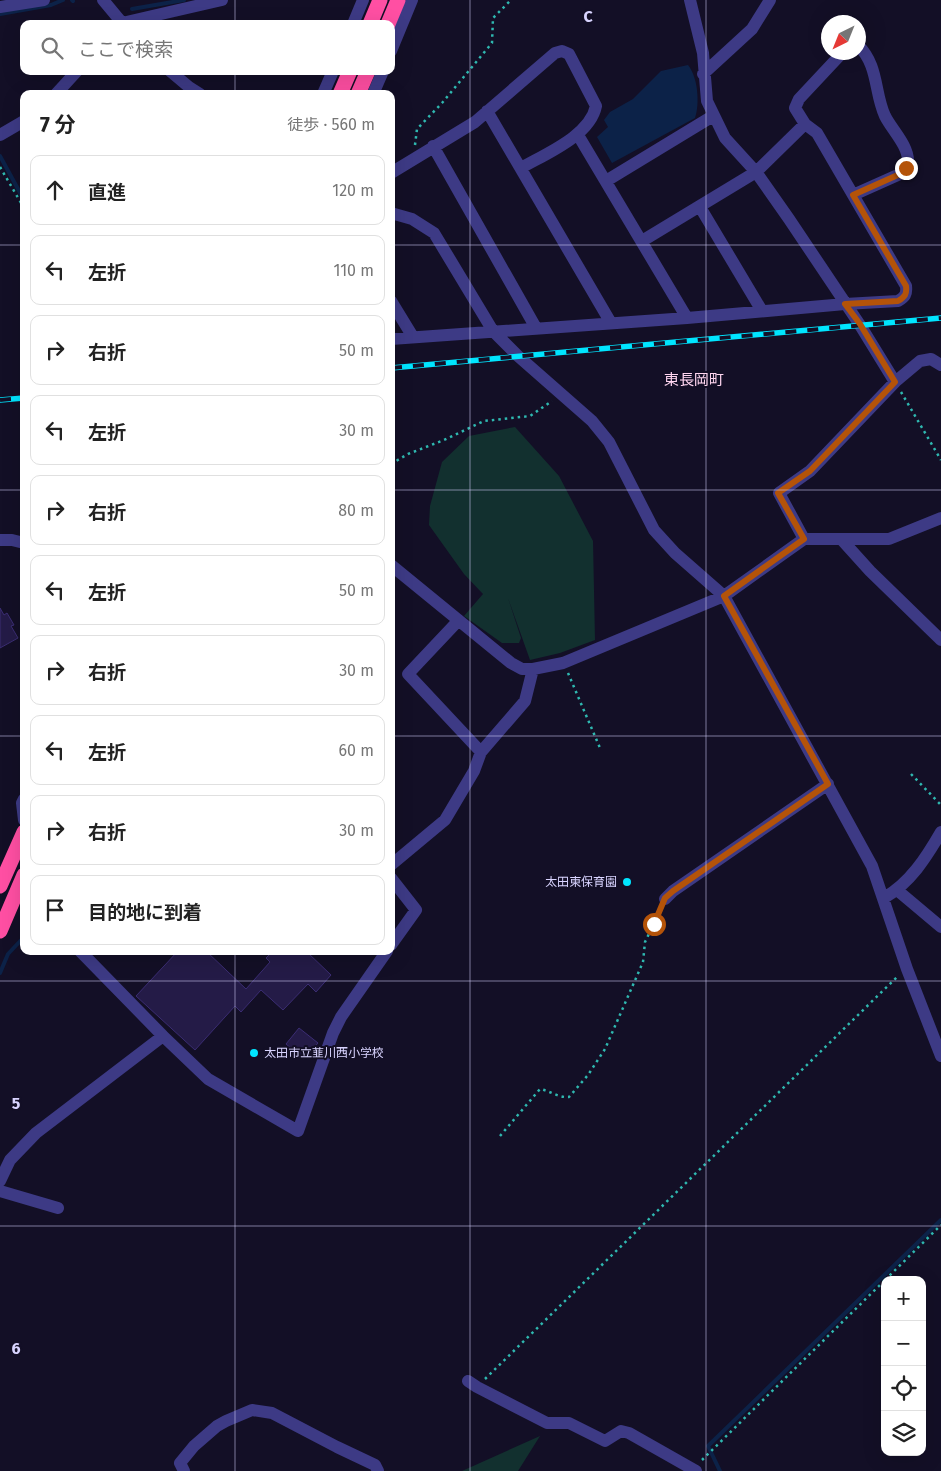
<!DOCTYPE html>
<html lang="ja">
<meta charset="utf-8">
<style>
:root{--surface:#fff;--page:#f6f6f6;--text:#222;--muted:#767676;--line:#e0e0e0}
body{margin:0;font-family:"Fira Sans","Noto Sans JP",sans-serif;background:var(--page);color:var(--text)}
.controls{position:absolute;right:15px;bottom:15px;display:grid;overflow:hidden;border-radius:10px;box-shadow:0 5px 20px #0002}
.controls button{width:45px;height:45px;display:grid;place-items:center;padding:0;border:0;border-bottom:1px solid var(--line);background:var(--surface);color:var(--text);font:25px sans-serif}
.compass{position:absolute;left:821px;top:15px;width:45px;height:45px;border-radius:50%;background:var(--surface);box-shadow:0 5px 20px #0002;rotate:223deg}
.stop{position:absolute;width:15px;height:15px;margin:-11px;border:4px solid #b45309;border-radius:50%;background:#fff}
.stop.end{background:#b45309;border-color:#fff;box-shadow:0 1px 5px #0008}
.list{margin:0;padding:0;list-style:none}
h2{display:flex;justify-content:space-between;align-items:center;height:65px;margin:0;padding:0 20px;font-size:21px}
h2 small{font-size:16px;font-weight:400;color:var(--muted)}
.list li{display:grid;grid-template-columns:32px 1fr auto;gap:15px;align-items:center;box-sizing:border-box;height:70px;margin:0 10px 10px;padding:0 10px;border:1px solid var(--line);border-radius:10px}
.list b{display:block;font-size:19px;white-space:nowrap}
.list em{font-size:16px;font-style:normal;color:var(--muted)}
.icon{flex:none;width:28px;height:28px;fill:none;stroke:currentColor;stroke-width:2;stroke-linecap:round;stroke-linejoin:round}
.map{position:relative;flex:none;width:941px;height:1471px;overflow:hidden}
.search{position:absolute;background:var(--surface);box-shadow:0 5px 20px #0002;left:20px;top:20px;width:375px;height:55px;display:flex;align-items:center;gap:12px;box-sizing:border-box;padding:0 18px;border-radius:10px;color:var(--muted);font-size:19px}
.panel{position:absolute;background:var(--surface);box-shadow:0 5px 20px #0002;left:20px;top:90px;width:375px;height:865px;border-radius:10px}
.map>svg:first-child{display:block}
</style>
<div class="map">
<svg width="941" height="1471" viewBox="0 0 941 1471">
<rect width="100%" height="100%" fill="#130f26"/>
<path fill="#12302f" d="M515 427 559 476 593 541 595 640 560 653 530 660 508 598 521 638 519 643H502L464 616 483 594 464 574 429 525 430 506 442 462 469 436Z
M540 1436 518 1471H462Z"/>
<path fill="#0c2248" d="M688 65C698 77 700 104 695 118L612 163 597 137 608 127 604 120 610 112 633 99 661 71Z"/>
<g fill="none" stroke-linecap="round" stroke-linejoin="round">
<path stroke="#0c2248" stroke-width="4" d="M72 0 73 1
M132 9 184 0
M0 14 51 5 63 0
M0 156 24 200
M0 973 8 954 24 937
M720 1471 708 1446 941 1220"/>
</g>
<path fill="#241b47" stroke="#3b2d73" d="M0 608 4 615 7 613 14 625 11 626 18 638 0 648Z
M178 951H206L246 989 270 962 266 958 273 951H306L331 975 316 992 308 984 283 1010 261 990 241 1012 235 1006 195 1050 136 996Z
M299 1028 318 1043 304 1059 286 1044Z"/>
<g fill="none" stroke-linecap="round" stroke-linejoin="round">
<path stroke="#2fb8b0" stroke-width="2.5" stroke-dasharray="2.5 4" stroke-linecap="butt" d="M415 145 417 129 442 103 492 43 493 18 511 0
M0 167 24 208
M901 392 941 460
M391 464 408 454 444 440 484 421 530 416 552 401
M568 673 600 748
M911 774 941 805
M500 1136 540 1089C550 1091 559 1098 569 1097L588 1075 605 1049 643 962 645 942 661 909
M885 1280 941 1225
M485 1379 898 976
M702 1460 885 1280"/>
<path stroke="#3d3a85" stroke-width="12" d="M103 0 123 24
M690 0 703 53 707 101 725 138 756 172 789 219 860 325 895 382
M0 7 44 0
M122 23 222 0
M353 24 363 0
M391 51 412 0
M170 71 189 87 200 94
M703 74 752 29 770 0
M56 94 77 71
M323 94 333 71
M373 94 383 71
M487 111 611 323
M0 135 24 121
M578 135 687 318
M433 146 536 328
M391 173 475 122 555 53 562 51 569 54 596 106C590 136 545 154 521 168
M606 181 713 116
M853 195 900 174C904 170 908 166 908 161 908 145 892 130 885 116 874 92 879 66 858 45
M700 207 762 311
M391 213 412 219 434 233 493 331 518 356 592 421 609 442 654 530 675 553 724 596 872 866 907 969 941 1056
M642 241 756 172 805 124
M391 301 413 337
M391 339 687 318 845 304 898 301C905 297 907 294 906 286L817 133 805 124 795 108 799 99 843 52
M804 539 779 493 810 471 895 382 920 361 931 359 941 365
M0 540H12L24 543
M842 540 870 571 941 640
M391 565 511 663 522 669H533L563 663 724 596 804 539H889L941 518
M458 621 408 674 481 752
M24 799 22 803 24 820
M391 865 445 820 474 771 481 752 525 701 533 669
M391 878 416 910 391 945
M897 890 941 927
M884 898C910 883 926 858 941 832
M665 899 673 891 828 784
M80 951 163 1036 208 1079 298 1131 333 1033 341 1017 387 951
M0 1181 10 1160 36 1133 163 1036
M0 1191 58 1208
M468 1381 477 1387 547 1423H569L605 1441 621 1431 629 1433 696 1471
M184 1471 180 1463 194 1446 217 1426 226 1421 252 1410 272 1413 337 1447 375 1465 378 1471"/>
<path stroke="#ff4fa3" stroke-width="15" d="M370 24 380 0
M388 24 398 0
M340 94 350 71
M358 94 368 71
M0 886 24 832
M0 931 24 875"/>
<defs>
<path id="rail" d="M391 368 941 318
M0 400 24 398"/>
</defs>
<use href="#rail" stroke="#00e5ff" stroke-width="5.5"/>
<use href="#rail" stroke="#130f26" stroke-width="4" stroke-dasharray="11" stroke-linecap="butt"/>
</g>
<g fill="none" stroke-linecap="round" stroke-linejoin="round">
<path stroke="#b45309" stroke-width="6" d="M654 924 665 898 673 891 828 784 724 596 804 539 778 493 810 471 895 382 860 324 845 304 898 301C905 297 907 294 906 286L853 195 900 174 906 168"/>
</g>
<path fill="none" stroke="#d9d4ff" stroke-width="1" stroke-opacity="0.55" d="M235 0V24M470 0V1471M706 0V1471M235 71V94M0 245H24M391 245H941M0 490H24M391 490H941M0 736H24M391 736H941M235 951V1471M0 981H941M0 1226H941"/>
<g fill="#00e5ff" stroke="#130f26" stroke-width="2">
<circle cx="627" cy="882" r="5"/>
<circle cx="254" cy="1053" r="5"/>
</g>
<g text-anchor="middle" stroke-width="4" stroke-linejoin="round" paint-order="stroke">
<g font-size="12" fill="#d9d4ff" stroke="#130f26" text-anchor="end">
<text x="617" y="886">太田東保育園</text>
<text x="264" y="1057" text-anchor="start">太田市立韮川西小学校</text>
</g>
<g font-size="15" fill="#ffd6f0" stroke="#130f26">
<text x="694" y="385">東長岡町</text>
</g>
</g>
<g font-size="16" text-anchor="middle" font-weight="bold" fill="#d9d4ff" stroke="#130f26" stroke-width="4" stroke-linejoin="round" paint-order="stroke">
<text x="588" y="22">C</text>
<text x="16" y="1109">5</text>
<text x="16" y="1354">6</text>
</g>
</svg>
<div class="controls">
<button>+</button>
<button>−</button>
<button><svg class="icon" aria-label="locate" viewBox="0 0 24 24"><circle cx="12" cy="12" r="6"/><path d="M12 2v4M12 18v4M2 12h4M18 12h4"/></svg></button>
<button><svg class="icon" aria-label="layers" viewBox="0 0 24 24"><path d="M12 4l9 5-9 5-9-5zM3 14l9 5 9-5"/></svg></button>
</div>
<svg class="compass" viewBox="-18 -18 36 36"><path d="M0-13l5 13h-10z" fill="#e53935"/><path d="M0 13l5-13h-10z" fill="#767676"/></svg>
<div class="stop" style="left:654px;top:924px"></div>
<div class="stop end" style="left:906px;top:168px"></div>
<div class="search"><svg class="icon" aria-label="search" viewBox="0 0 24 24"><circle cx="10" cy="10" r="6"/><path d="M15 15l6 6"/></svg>ここで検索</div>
<section class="panel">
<h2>7 分<small>徒歩 · 560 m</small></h2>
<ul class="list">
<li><svg class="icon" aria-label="ahead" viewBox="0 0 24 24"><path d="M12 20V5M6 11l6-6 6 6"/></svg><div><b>直進</b></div><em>120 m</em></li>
<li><svg class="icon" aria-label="left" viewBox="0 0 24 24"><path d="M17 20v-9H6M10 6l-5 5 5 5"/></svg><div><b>左折</b></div><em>110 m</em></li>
<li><svg class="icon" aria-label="right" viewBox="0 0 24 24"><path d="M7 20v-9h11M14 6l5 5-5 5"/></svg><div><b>右折</b></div><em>50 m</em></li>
<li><svg class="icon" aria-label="left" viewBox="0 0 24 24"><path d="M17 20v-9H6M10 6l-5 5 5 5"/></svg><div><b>左折</b></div><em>30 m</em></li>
<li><svg class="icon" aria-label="right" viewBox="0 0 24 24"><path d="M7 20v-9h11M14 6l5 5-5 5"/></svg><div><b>右折</b></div><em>80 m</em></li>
<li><svg class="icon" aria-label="left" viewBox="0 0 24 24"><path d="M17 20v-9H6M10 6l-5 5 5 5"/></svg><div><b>左折</b></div><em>50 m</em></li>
<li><svg class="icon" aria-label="right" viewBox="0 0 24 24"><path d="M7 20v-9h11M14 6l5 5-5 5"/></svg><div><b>右折</b></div><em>30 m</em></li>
<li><svg class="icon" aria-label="left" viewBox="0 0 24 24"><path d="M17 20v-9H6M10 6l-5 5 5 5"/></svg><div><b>左折</b></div><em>60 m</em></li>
<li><svg class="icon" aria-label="right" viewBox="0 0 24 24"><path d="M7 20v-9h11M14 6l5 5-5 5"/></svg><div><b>右折</b></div><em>30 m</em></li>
<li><svg class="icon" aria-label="arrive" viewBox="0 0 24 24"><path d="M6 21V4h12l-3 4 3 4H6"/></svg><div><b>目的地に到着</b></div></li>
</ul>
</section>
</div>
